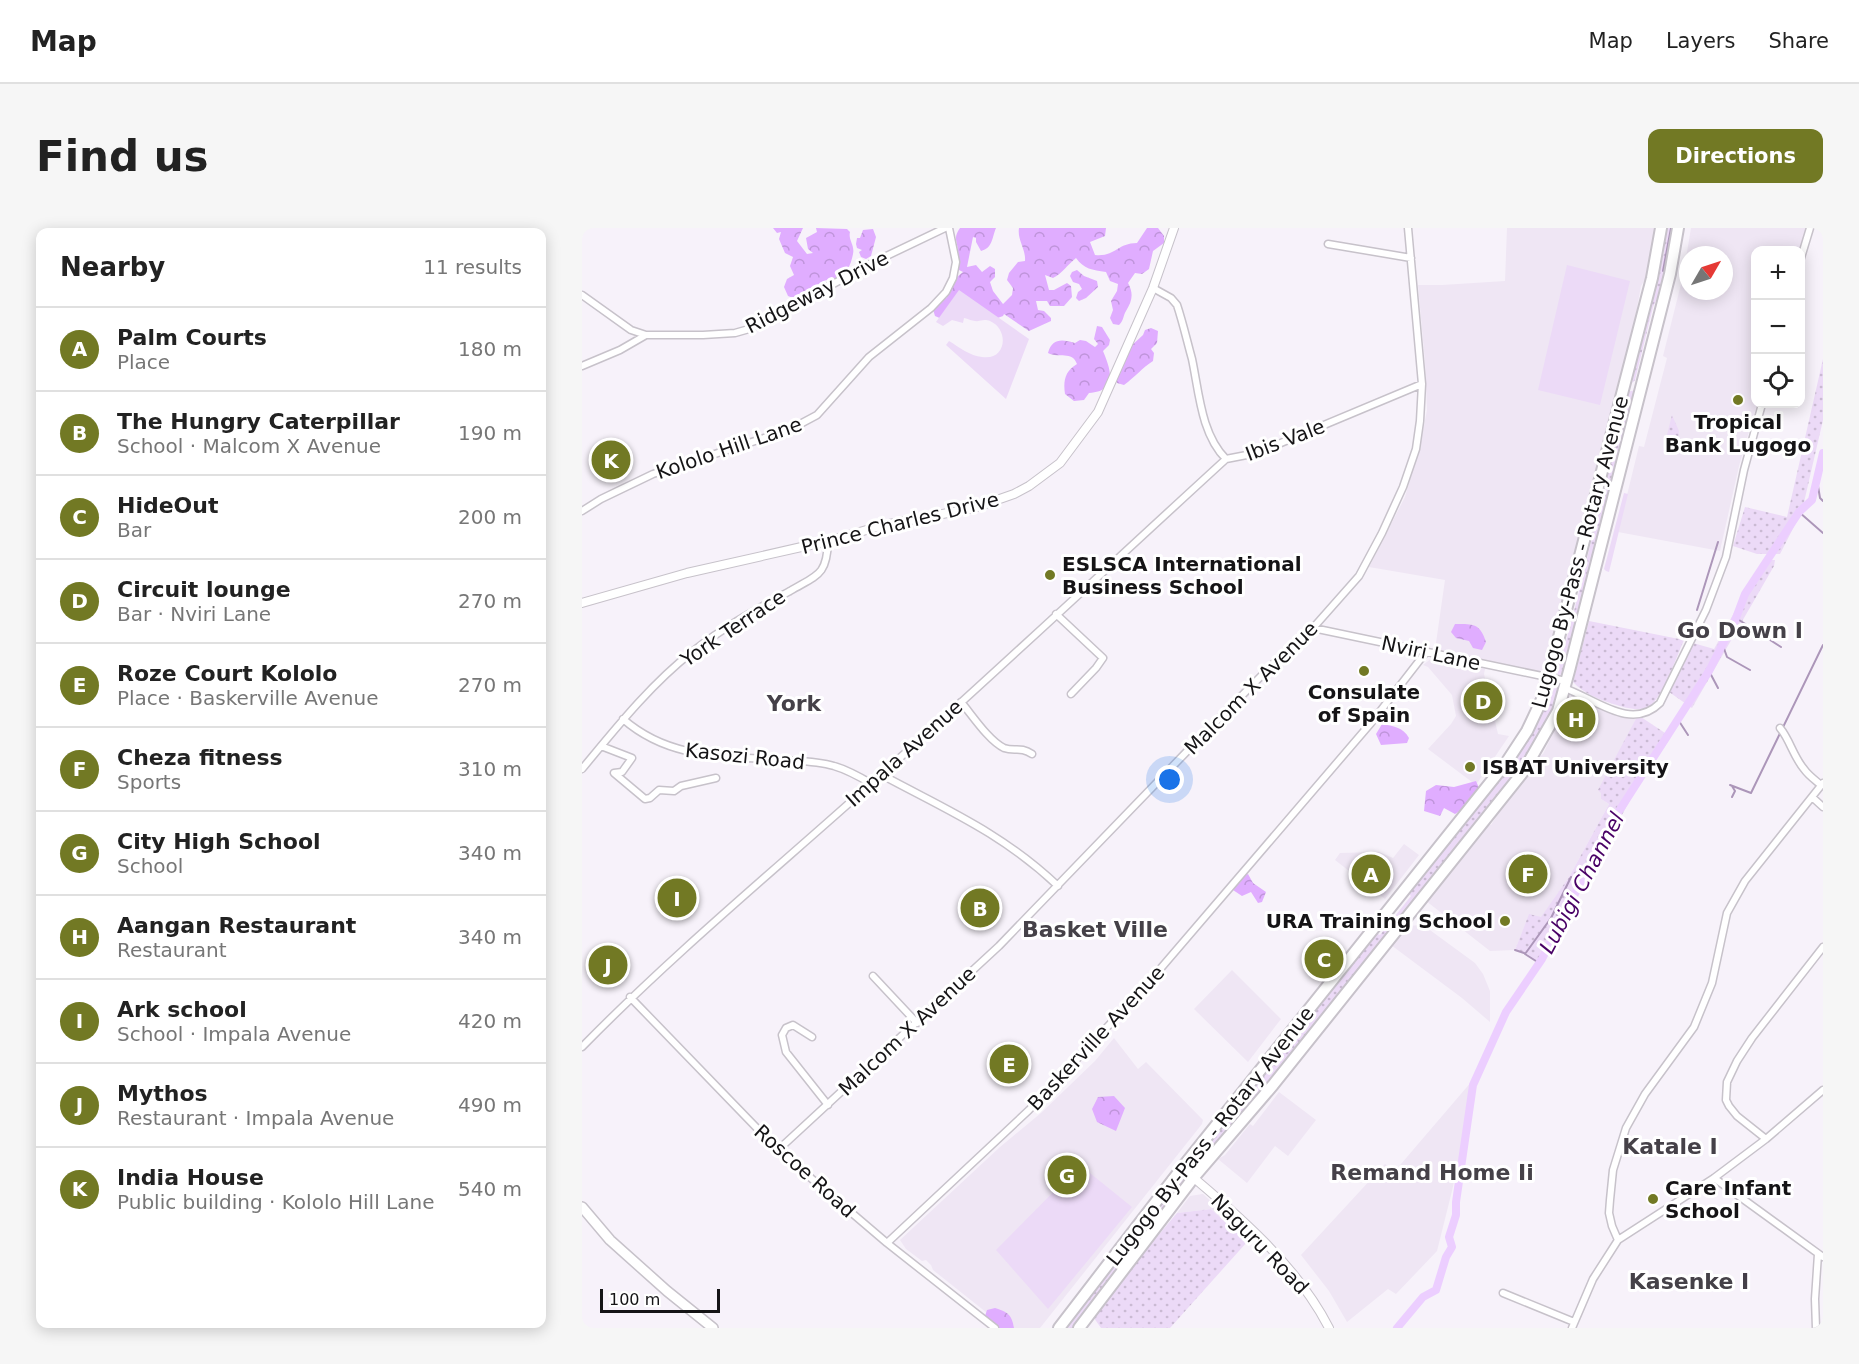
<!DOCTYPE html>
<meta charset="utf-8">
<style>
:root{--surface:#fff;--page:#f6f6f6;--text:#222;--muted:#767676;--line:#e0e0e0;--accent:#727924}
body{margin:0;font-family:"DejaVu Sans",sans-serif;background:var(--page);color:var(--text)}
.controls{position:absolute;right:18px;top:18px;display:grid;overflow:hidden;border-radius:12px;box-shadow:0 3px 15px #0003}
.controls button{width:54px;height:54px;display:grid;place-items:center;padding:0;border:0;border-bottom:2px solid var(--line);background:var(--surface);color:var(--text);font:30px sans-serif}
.compass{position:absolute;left:1097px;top:18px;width:54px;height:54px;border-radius:50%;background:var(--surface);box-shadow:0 3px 15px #0003;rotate:51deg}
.scale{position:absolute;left:18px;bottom:15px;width:120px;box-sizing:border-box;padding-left:6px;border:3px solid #151416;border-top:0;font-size:16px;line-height:21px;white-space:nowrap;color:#151416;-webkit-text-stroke:4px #fff;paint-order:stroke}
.you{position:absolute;left:588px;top:552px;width:21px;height:21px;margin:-15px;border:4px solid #fff;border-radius:50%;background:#1a73e8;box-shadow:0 0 0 9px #1a73e833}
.badge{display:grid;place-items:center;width:39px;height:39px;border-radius:50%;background:var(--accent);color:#fff;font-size:20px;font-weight:700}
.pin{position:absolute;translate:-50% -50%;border:3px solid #fff;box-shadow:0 2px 6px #0006}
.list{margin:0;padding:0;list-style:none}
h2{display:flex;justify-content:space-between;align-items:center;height:78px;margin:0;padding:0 24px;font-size:26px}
h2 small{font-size:20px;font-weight:400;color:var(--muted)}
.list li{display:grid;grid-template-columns:39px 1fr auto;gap:18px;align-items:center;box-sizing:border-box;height:84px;padding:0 24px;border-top:2px solid var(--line)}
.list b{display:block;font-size:22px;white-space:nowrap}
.list p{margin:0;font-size:20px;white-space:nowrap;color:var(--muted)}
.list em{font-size:20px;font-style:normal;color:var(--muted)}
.icon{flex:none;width:33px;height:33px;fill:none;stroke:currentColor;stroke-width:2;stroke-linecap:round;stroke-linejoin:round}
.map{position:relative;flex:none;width:1241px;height:1100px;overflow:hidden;border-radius:12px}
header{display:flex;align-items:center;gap:36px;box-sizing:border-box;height:84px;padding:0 30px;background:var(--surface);border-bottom:2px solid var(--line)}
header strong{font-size:28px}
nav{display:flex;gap:33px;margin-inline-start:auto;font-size:21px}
.intro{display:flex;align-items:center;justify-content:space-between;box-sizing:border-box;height:144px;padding:0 36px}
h1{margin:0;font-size:42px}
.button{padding:15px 27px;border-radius:12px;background:var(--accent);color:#fff;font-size:21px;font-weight:700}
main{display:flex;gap:36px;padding:0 36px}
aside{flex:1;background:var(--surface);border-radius:12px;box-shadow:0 3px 15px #0003}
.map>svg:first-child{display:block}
</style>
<header>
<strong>Map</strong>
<nav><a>Map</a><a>Layers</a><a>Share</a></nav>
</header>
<div class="intro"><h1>Find us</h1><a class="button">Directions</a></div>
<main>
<aside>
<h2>Nearby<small>11 results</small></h2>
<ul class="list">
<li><span class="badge">A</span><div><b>Palm Courts</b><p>Place</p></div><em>180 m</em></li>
<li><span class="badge">B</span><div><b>The Hungry Caterpillar</b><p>School · Malcom X Avenue</p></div><em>190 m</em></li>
<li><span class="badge">C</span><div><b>HideOut</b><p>Bar</p></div><em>200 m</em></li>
<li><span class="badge">D</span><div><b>Circuit lounge</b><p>Bar · Nviri Lane</p></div><em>270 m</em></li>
<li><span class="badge">E</span><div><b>Roze Court Kololo</b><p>Place · Baskerville Avenue</p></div><em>270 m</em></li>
<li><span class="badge">F</span><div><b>Cheza fitness</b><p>Sports</p></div><em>310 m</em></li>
<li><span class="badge">G</span><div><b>City High School</b><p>School</p></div><em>340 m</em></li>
<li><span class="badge">H</span><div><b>Aangan Restaurant</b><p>Restaurant</p></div><em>340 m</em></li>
<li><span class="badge">I</span><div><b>Ark school</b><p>School · Impala Avenue</p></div><em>420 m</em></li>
<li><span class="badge">J</span><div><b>Mythos</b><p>Restaurant · Impala Avenue</p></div><em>490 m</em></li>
<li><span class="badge">K</span><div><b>India House</b><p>Public building · Kololo Hill Lane</p></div><em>540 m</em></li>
</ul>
</aside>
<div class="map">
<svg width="1241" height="1100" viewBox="0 0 1241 1100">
<defs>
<pattern id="grass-dots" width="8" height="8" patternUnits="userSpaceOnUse" patternTransform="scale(1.5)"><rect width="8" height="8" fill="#ecdaf7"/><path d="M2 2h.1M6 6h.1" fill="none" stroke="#cabad3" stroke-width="1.8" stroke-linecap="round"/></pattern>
<pattern id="forest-crowns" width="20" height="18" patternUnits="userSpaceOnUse" patternTransform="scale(1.5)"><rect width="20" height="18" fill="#e0adff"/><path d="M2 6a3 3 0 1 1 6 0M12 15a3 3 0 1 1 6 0" fill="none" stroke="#bf94da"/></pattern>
</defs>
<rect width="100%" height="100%" fill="#f7f2fa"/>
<path fill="#efe6f4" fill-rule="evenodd" d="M925 0H1073L1064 50 1059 58 1044 140 966 439 962 442 954 444 853 422 863 352 787 339 823 269 839 213 845 182 843 134 836 57H860L923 53Z
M1109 0H1225L1218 22H1174L1175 176 1157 238 1138 323 1036 304 1057 218 1062 219 1085 130 1081 128 1101 48ZM1106 27H1142V63H1106Z
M850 430 903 441 902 446 916 506 927 508 894 557 846 521 869 496 874 488 870 467 846 439 841 437Z
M989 468 1043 490 1056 487 1019 565V571L1027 576 987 649 959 690 947 687 933 722 908 723 839 669 903 593 909 597 947 536 961 526Z
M822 616 837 627 803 671 753 632 758 625 797 624 811 630Z
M841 697 893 735 901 746 908 763V794L880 770 809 717 824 698Z
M650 742 699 791 666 834 612 781Z
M532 810 556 841 564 834 621 892 620 896 458 1100H424L351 1042 349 1037 344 1032 340 1033 324 1021 318 1012 418 919 459 885 513 833Z
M890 853 884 897 870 963 855 1023 814 1066 806 1061 765 1094 747 1063 719 1027 803 936 813 943Z
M697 864 734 892 706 928 693 918 665 955 636 931 643 927 668 896 671 898Z
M621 966 662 1004 659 1009 629 981 595 985 608 968Z"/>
<path fill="url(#grass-dots)" d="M1084 0H1092L1080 60 1071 79 1053 152 1050 155 1064 89 1082 24Z
M1241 131V192L1220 283 1198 326H1175L1151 318 1163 279 1205 289Z
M1054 162 993 409 985 422 980 446 977 447 975 445C1002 353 1021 258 1044 164Z
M1090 187 1097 203 1095 226 1081 223Z
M1186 332H1193L1192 338 1110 480 1087 464 1111 415 1132 421 1173 347Z
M1007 393 1102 412C1095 427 1079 476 1064 480 1053 483 1041 479 1031 476 1018 472 1001 465 991 454Z
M977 456 979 457C968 492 949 521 929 552L626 928 614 943 607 941 606 939 757 754 794 705 798 707 829 668 826 665 928 540 962 482 972 457Z
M1056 487 1089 509 1055 560 957 735 944 725 933 722 947 686 959 689 987 649 1027 576 1019 571V565L1016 562Z
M602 948 606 952 490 1100H480L578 974Z
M629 981 665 1014 588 1100H519L512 1090 541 1049 595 985Z"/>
<path fill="url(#forest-crowns)" d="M191 0H221L215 13 225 26 231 25 226 21 224 10 235 4 234 0 265 1 268 4C266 12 273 17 271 26 269 37 264 48 253 51 248 52 244 51 240 54 230 61 222 66 211 70L206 68 202 59 205 51 212 47 208 38 211 29 203 25 197 11 199 4 195 5Z
M378 0H414C410 9 411 20 399 23L394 14V10L391 9 385 39 394 37 400 44 408 38 413 41V49L408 54 411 63 421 76 430 67 431 60 425 52 427 45 436 34 443 33C444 21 435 12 437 0H524L523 8 508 14 513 27C534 29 535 15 555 15L565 0H576L582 8V15L571 23 567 41 560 46 553 45 546 55C552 66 550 73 544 83 541 88 542 92 537 97L531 96 528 90 531 82 529 73 535 63 536 56 528 53 524 44C510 42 502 41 494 30 485 37 481 45 471 50L463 47 467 62H472L485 55 489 58 490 69 482 78H468L465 73H454L456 82 462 83 469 90V93L447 103 422 86 421 88 413 91 401 83 362 92 353 88 349 75 355 71 365 70 363 59 381 44 377 42C377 36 377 29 376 23 375 12 371 10 378 0Z
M291 1 294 9 289 28 284 31 279 29 277 24 280 22 275 20 274 16 275 10H278L281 2Z
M495 42 502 48 515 53 516 59 504 70 497 73 494 70 496 64 500 61 497 56 491 54 488 48 490 44Z
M515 98 520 99 528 112 527 117 521 123C529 142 536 163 507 165L502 172 492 173 483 166C481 153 483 143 495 136 490 122 477 131 466 125 470 110 480 111 493 115L498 112 504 113 513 119 516 116 512 111Z
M569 100 576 103 575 115 569 121 572 125 571 133C560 140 553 149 542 157L535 155 531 143 546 127 548 119 561 107 563 102Z
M873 396C891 396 898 395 904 414L900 422 891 420 887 413 874 410 869 404Z
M800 496C811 498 821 499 827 510L825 515 799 517 794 506Z
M894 553 897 560 889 576 873 586 862 580 858 588 842 583 844 563 854 557 872 559Z
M666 646 671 655 684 664 680 674 676 675 669 664 660 668 651 662 660 648Z
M532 868 543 880 534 903 515 894 510 881 516 869Z
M413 1080C426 1084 430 1087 432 1100H417L403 1088 405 1082Z"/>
<path fill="#ecdaf7" d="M985 37 1048 53 1018 177 956 162Z
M377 62 447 111 424 171 364 117 367 113C377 119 388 128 400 129 424 133 428 102 408 93 402 91 399 93 396 93 393 94 386 91 382 90L381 95 370 92 361 98 354 94Z
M1042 265 1046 266 1027 344 1024 343 1022 341Z
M498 937 550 979 466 1081 414 1022Z"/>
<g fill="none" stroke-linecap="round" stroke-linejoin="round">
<path stroke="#ac96b9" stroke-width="2" d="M1081 43 1089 0
M1235 252 1238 270 1241 273
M1217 284 1241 305
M1115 382 1136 314
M1154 390 1199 419
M1140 415 1145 429 1168 442
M1127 443 1136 460
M1095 490 1106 507
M1148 557 1169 565 1241 417
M1150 569 1153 563 1150 558
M933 722 942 725
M960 731 957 735 943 726 969 690 989 649"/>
<path stroke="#ecceff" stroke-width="8" d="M815 1100 841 1069 854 1062 864 1029 870 1019 867 1009 874 987V974L891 857 924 784 960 731 1028 597 1127 443 1154 390 1163 366 1217 284 1230 272 1241 225"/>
<defs>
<path id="minor" d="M746 16 829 30
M1218 33 1228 0
M571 60 589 70 595 77C601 95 605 113 610 131 617 164 619 206 644 231L675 225 840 156
M0 67 49 102 64 107
M0 138 38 122 64 107H121L153 105 167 101 294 33 363 0
M0 283 19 271 71 246 207 202 235 187 287 129 349 80 364 64 371 50 374 34 367 0
M474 386 521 430 514 440 489 466
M731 400 984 453
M982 460C1012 470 1049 504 1078 475L1124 382 1144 329 1162 242 1180 176
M379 474C390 487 407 513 422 520 433 524 438 518 450 526
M41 491C88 532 143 528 202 532 219 533 236 533 252 538 266 542 278 549 290 556
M1198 500C1208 512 1211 528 1222 541 1226 547 1233 552 1239 557
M19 518 50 530 40 544 32 545 63 571 68 570 77 562 92 563 99 558 134 550
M0 541C34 500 68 457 110 424 140 400 175 381 208 363 235 347 245 348 246 313
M300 547C365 582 420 605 476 658
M1230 569 1241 579
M291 748 335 795
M48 769 196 922 305 1015 413 1100
M230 809 211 797 204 800 200 807 204 824 246 877
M0 819C92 725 194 641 292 553 411 447 527 338 644 231
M1184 911 1155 888 1147 878 1144 872 1145 854 1155 833 1170 810 1241 719
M196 922 417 718 614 514 696 431 731 400 777 348 800 305 821 259 834 221 838 193 840 156 826 0
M1132 950 1241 1029
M1036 1012 1030 998 1027 985 1028 972 1031 942 1044 900 1063 866 1112 799 1130 755 1145 685 1163 653 1241 555
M305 1015 447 882 561 761 789 495 844 424
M921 1065 992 1094
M990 1100 1011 1051 1036 1012 1132 950 1184 911 1241 862
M1234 1100 1233 1071 1236 1026"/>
<path id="tertiary" d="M0 375 105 345 246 313 302 297 392 280 432 266 447 258 478 235 516 184 571 60 592 0
M600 940C654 985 715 1037 747 1100"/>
<path id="secondary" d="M0 979 28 1012 85 1063 131 1100"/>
<path id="primary" d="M477 1100 600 940 924 535 945 503 962 467 1070 50 1079 0
M497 1100 612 949 691 857 941 544 976 483 987 443 1088 46 1096 0"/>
</defs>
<use href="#minor" stroke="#c7c2ca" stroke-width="9"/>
<use href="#tertiary" stroke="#c7c2ca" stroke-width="10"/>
<use href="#secondary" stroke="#c7c2ca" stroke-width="12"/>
<use href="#primary" stroke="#c7c2ca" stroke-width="14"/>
<use href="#minor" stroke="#fff" stroke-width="6"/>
<use href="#tertiary" stroke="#fff" stroke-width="8"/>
<use href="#secondary" stroke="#fff" stroke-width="9"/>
<use href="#primary" stroke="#fff" stroke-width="10"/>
</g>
<g fill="#727924" stroke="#fff" stroke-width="2">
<circle cx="1156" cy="172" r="6"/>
<circle cx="468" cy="347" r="6"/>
<circle cx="782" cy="443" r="6"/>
<circle cx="888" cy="539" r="6"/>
<circle cx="923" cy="693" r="6"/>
<circle cx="1071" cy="971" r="6"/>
</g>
<g text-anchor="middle" stroke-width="6" stroke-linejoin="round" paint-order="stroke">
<g font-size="20" fill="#151416" stroke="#fff">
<text transform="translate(235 64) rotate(-27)" y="7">Ridgeway Drive</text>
<text transform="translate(703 212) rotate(-21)" y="7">Ibis Vale</text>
<text transform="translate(147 220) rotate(-19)" y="7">Kololo Hill Lane</text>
<text transform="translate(318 295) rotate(-14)" y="7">Prince Charles Drive</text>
<text transform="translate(998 324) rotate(-75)" y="7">Lugogo By-Pass - Rotary Avenue</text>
<text transform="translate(151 400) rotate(-34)" y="7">York Terrace</text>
<text transform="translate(849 425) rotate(12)" y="7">Nviri Lane</text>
<text transform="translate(669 460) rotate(-45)" y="7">Malcom X Avenue</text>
<text transform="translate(322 525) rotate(-42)" y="7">Impala Avenue</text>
<text transform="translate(163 528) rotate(6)" y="7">Kasozi Road</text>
<text transform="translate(325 803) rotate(-43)" y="7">Malcom X Avenue</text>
<text transform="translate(514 810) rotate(-47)" y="7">Baskerville Avenue</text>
<text transform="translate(628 908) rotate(-52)" y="7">Lugogo By-Pass - Rotary Avenue</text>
<text transform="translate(223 943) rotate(42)" y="7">Roscoe Road</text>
<text transform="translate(678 1016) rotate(46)" y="7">Naguru Road</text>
</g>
<g font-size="20" font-weight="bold" fill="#151416" stroke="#fff" text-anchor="start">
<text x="1156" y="201" text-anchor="middle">Tropical<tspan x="1156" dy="23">Bank Lugogo</tspan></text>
<text x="480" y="343">ESLSCA International<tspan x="480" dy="23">Business School</tspan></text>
<text x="782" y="471" text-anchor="middle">Consulate<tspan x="782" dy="23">of Spain</tspan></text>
<text x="900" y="546">ISBAT University</text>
<text x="911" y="700" text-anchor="end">URA Training School</text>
<text x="1083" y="967">Care Infant<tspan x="1083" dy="23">School</tspan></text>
</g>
<g font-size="21" font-style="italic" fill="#490166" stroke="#fff">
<text transform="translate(1000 655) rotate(-62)" y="7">Lubigi Channel</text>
</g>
<g font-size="22" font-weight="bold" fill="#454148" stroke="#fff">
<text x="1158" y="410">Go Down I</text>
<text x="212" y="483">York</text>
<text x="513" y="709">Basket Ville</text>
<text x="1088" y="926">Katale I</text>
<text x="850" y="952">Remand Home Ii</text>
<text x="1107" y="1061">Kasenke I</text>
</g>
</g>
</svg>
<div class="controls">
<button>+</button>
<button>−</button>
<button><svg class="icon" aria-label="locate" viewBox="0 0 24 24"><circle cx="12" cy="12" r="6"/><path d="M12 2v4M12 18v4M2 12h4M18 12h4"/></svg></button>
</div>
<svg class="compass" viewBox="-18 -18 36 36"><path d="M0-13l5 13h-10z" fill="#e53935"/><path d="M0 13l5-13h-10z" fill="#767676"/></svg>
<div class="scale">100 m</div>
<div class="you"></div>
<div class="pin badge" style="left:789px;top:646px">A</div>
<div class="pin badge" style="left:398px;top:680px">B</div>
<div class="pin badge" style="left:742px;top:731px">C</div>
<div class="pin badge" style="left:901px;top:473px">D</div>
<div class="pin badge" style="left:427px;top:836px">E</div>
<div class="pin badge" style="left:946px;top:646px">F</div>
<div class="pin badge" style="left:485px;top:947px">G</div>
<div class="pin badge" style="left:994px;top:491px">H</div>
<div class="pin badge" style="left:95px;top:670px">I</div>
<div class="pin badge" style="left:26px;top:737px">J</div>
<div class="pin badge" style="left:29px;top:232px">K</div>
</div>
</main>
